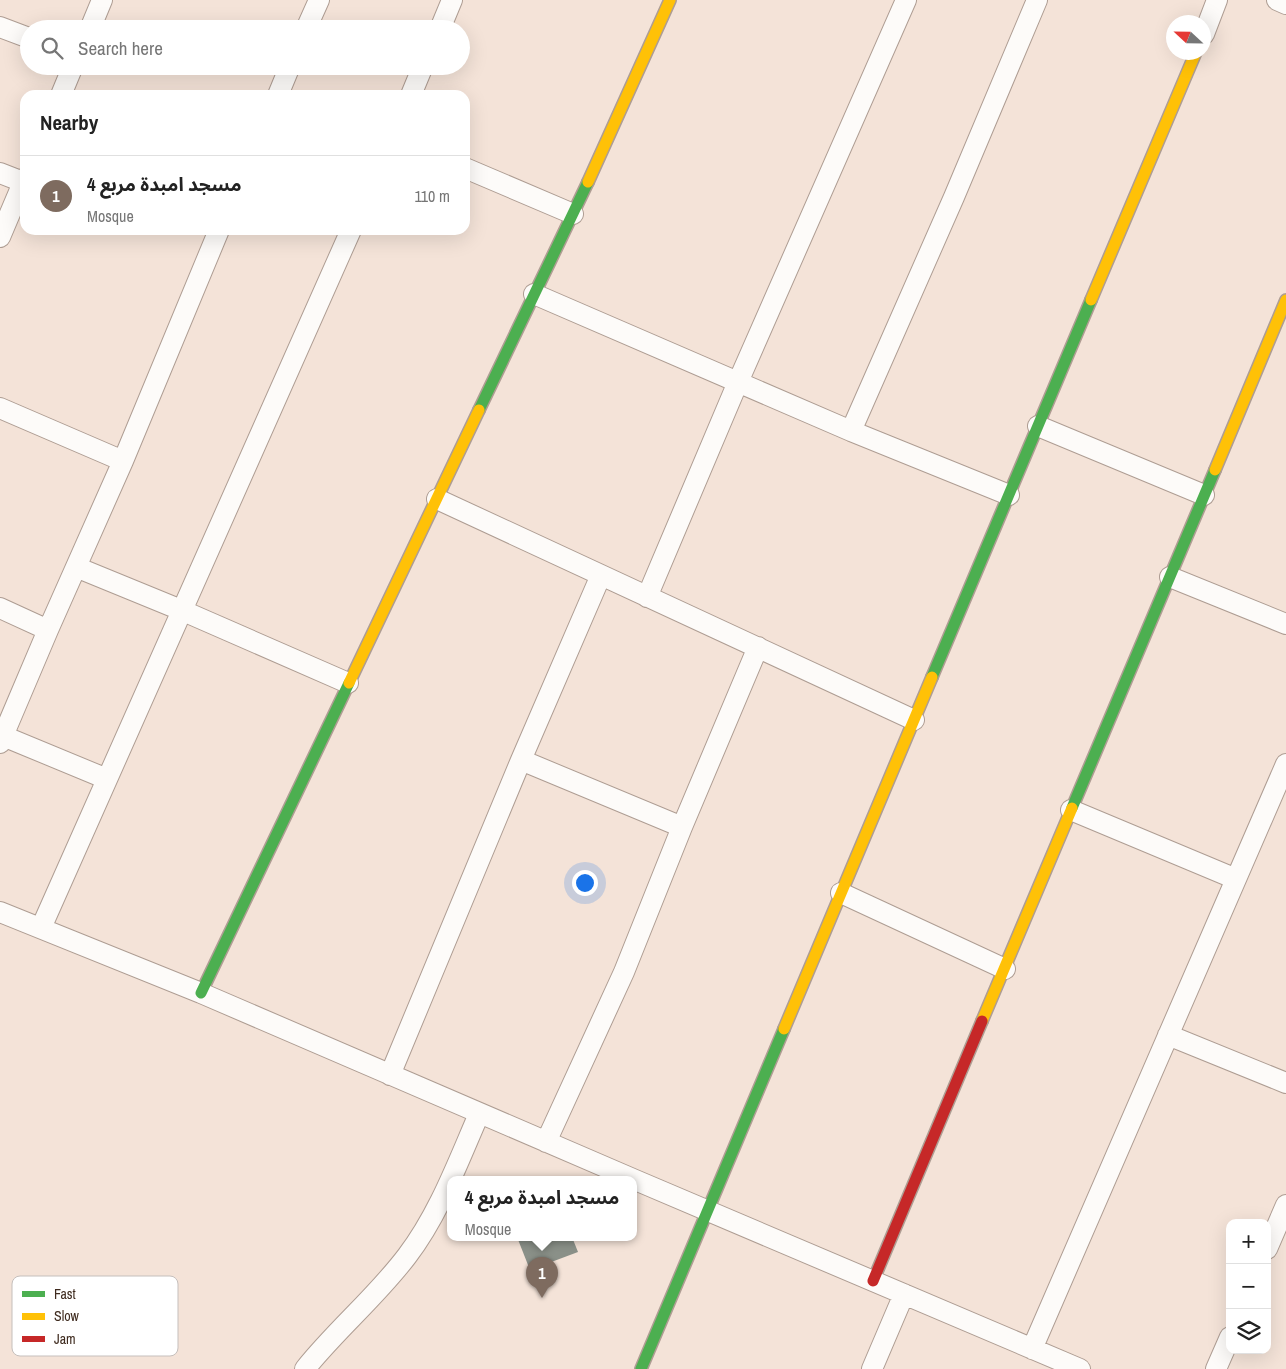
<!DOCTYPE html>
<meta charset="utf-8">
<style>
:root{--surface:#fff;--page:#f6f6f6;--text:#222;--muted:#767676;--line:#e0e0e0;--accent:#7e6b5f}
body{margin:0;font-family:"Archivo Narrow","Noto Sans Arabic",sans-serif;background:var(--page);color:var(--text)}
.controls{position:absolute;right:15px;bottom:15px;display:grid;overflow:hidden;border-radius:10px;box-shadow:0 5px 20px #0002}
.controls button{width:45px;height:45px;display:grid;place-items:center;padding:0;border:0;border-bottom:1px solid var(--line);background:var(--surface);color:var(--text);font:25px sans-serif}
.compass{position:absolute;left:1166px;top:15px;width:45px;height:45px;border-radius:50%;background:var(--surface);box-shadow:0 5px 20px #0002;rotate:292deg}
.you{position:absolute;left:584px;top:882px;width:18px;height:18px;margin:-12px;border:4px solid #fff;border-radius:50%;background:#1a73e8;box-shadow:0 0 0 8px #1a73e833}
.badge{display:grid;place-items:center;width:32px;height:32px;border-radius:50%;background:var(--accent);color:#fff;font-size:16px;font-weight:700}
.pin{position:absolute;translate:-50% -41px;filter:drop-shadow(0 1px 2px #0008)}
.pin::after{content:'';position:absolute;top:26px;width:18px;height:15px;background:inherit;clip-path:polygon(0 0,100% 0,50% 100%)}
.popup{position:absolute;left:447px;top:1176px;width:190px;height:65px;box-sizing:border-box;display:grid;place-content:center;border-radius:10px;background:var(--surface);filter:drop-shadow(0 1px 4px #0005);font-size:16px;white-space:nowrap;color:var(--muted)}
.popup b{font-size:19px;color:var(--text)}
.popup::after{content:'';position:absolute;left:50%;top:100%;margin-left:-10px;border:10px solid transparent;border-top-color:var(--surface)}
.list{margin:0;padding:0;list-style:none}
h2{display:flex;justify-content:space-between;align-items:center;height:65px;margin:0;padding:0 20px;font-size:21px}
h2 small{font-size:16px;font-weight:400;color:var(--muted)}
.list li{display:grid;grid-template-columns:32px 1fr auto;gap:15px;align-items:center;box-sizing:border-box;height:80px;padding:0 20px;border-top:1px solid var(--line)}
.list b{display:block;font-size:19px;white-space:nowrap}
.list p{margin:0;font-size:16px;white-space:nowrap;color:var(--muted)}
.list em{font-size:16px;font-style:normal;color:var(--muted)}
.icon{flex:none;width:28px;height:28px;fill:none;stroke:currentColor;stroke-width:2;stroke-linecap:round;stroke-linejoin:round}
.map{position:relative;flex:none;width:1286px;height:1369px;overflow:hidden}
.search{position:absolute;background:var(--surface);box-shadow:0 5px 20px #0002;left:20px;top:20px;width:450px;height:55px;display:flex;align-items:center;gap:12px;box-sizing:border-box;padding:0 18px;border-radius:28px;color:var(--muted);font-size:19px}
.panel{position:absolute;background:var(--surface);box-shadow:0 5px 20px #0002;left:20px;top:90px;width:450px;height:145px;border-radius:15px}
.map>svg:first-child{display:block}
</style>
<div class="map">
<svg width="1286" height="1369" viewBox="0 0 1286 1369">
<rect width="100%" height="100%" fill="#f4e3d8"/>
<path fill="#8a9088" d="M517 1237H572L578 1252 530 1270Z"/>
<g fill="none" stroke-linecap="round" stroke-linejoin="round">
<defs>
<path id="street" d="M1277 0 1286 4
M0 27 29 38
M90 29 102 0
M306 29 319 0
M440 29 452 0
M1204 34 1217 0
M61 95 73 66
M278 95 290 66
M411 95 423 66
M465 168 573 214
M0 173 23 182
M0 237 25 178
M534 294 851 431 1009 495
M0 408 123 461
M1038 426 1204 495
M851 431 954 197 1037 0
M437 499 914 720
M76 567 181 610 348 683
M1170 577 1286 624
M647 597 738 382 906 0
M0 608 48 630
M3 736 107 779
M0 743 48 630 123 461 219 230
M521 760 682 827
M1071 810 1236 879
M841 893 1005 969
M0 912 201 993 633 1179
M41 928 351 230
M1168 1035 1286 1083
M390 1075 521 760 601 575
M546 1142 624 972 682 827 758 647
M633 1179 1080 1369
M1267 1249 1286 1205
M1032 1349 1286 764
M305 1369C337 1329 376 1297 407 1256 439 1214 458 1162 479 1114
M872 1369 904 1294
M1216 1369 1230 1337"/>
<path id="fast" d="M479 410 588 182
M932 677 1091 300
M1072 808 1215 470
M201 993 349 683
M641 1369 784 1029"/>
<path id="slow" d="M588 182 670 0
M1091 300 1196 52
M1215 470 1286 300
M349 683 479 410
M982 1021 1072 808
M784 1029 932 677"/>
<path id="jam" d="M873 1281 982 1021"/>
</defs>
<use href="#street" stroke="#ae9d93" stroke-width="22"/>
<use href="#fast" stroke="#ae9d93" stroke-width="14"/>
<use href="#slow" stroke="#ae9d93" stroke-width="14"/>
<use href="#jam" stroke="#ae9d93" stroke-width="14"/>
<use href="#street" stroke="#fdfbf9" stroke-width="20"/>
<use href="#fast" stroke="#4caf50" stroke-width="11"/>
<use href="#slow" stroke="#ffc107" stroke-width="11"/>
<use href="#jam" stroke="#c62828" stroke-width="11"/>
</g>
<rect x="12" y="1276" width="166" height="80" rx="8" fill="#fff" stroke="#c5bfbc" stroke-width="1"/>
<rect x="22" y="1291" width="23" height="6" fill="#4caf50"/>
<rect x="22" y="1313" width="23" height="7" fill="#ffc107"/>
<rect x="22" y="1336" width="23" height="6" fill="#c62828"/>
<g font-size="14" fill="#3e2a1e">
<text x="54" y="1299">Fast</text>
<text x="54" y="1321">Slow</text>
<text x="54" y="1344">Jam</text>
</g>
</svg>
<div class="controls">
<button>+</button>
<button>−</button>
<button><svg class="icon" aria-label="layers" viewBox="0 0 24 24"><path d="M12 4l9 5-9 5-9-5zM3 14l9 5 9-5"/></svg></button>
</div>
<svg class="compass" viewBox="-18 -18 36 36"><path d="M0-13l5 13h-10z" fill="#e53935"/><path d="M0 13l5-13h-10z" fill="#767676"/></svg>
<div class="you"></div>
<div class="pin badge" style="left:542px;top:1298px">1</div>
<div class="popup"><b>مسجد امبدة مربع 4</b>Mosque</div>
<div class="search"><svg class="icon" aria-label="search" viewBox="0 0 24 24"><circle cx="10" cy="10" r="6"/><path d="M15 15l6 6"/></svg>Search here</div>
<section class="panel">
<h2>Nearby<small></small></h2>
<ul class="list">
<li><span class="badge">1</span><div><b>مسجد امبدة مربع 4</b><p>Mosque</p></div><em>110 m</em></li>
</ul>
</section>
</div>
